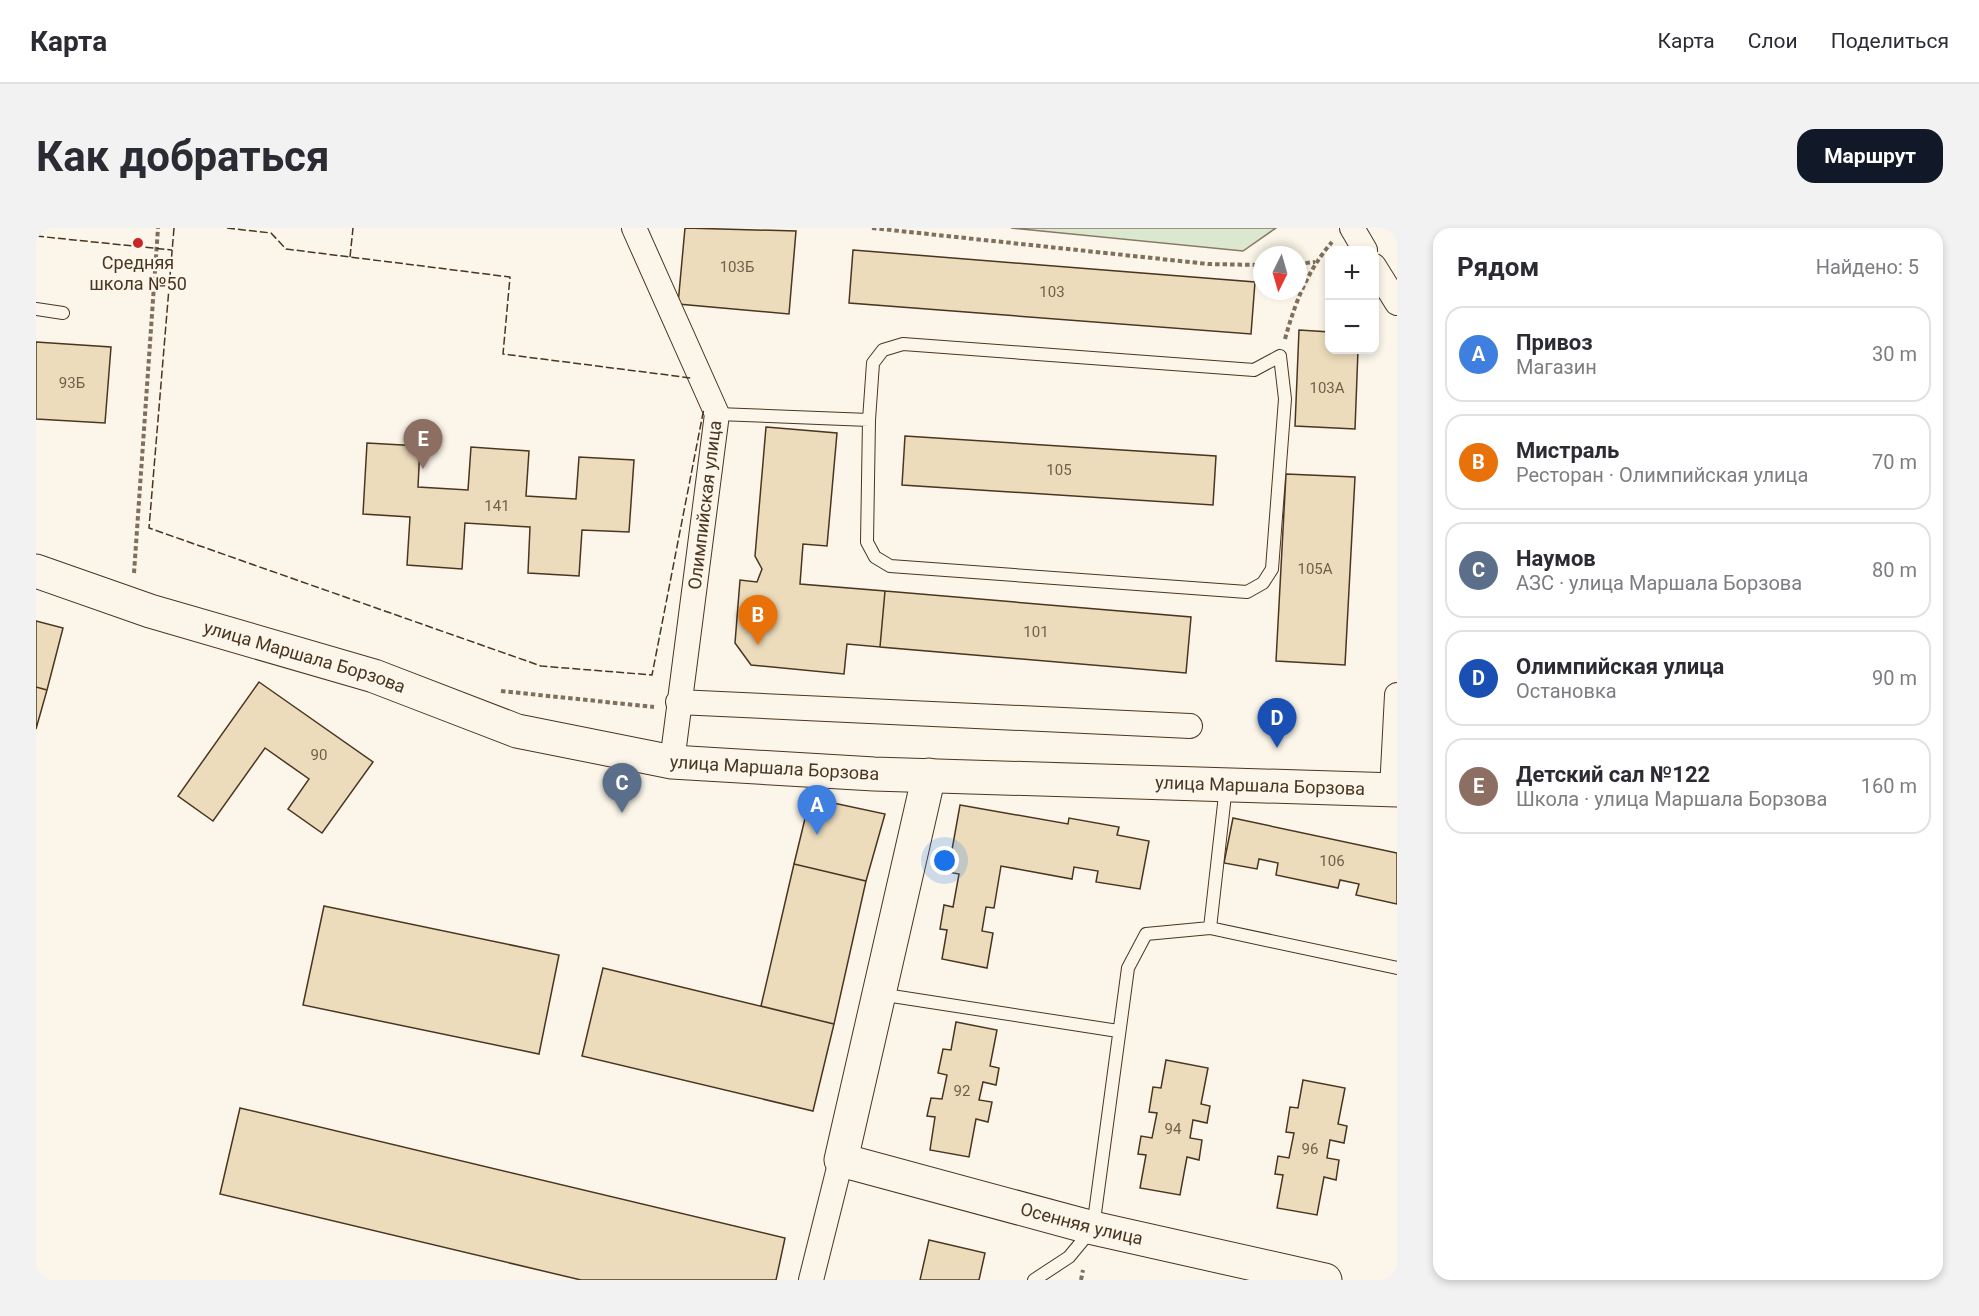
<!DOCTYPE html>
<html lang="ru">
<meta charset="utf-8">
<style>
:root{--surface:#fff;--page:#f2f2f3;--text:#2b2b33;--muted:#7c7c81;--line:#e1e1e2;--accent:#111827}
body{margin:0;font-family:Roboto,sans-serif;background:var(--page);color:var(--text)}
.controls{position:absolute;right:18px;top:18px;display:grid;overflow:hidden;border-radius:12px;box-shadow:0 3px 9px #0003}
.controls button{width:54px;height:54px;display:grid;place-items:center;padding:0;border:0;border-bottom:2px solid var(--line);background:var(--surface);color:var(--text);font:30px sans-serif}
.compass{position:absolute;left:1217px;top:18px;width:54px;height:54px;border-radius:50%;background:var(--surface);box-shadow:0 3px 9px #0003;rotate:185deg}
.you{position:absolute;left:909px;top:633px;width:21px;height:21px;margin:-15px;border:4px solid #fff;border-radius:50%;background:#1a73e8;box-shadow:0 0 0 9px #1a73e833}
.badge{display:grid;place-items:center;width:39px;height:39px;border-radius:50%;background:var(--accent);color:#fff;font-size:20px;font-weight:700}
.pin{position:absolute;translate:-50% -50px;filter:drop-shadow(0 2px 3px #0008)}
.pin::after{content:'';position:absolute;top:32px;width:21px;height:18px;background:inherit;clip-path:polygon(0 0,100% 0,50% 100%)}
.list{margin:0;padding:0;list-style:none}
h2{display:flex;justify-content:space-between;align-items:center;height:78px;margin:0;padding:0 24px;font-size:26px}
h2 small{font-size:20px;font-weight:400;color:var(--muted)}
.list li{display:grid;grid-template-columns:39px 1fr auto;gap:18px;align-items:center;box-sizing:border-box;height:96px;margin:0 12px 12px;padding:0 12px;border:2px solid var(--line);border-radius:18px}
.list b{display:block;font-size:22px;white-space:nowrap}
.list p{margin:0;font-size:20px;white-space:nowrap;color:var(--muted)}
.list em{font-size:20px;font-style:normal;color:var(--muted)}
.map{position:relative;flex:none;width:1361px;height:1052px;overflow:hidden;border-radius:18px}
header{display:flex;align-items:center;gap:36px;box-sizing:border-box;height:84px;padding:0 30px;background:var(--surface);border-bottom:2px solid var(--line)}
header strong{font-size:28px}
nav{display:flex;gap:33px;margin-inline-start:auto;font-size:21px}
.intro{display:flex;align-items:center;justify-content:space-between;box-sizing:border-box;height:144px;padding:0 36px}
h1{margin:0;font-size:42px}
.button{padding:15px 27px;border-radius:18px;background:var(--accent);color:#fff;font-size:21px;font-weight:700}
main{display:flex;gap:36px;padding:0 36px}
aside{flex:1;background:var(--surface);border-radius:18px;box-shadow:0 3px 9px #0003}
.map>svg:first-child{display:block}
</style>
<header>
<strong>Карта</strong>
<nav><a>Карта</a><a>Слои</a><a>Поделиться</a></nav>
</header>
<div class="intro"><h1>Как добраться</h1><a class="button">Маршрут</a></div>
<main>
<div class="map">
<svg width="1361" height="1052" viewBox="0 0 1361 1052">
<rect width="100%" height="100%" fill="#fbf6e9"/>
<path fill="#dce7d0" stroke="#887966" stroke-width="1.5" d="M975 0H1240L1207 23Z"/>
<path fill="#ecdcbc" stroke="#4a3520" stroke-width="1.5" d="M649 0 760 3 753 86 642 76Z
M817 22 1219 54 1215 106 813 75Z
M1263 102 1294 104V122H1322L1319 201 1259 198Z
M0 114 75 119 69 195 0 191Z
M730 199 801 205 791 318 767 316 764 356 849 363 844 419 811 416 808 446 715 437 699 415 704 352 721 354 726 341 719 328Z
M869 208 1180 228 1177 277 866 257Z
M331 215 384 218 382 259 432 262 435 219 493 223 490 268 540 271 543 229 598 232 593 304 546 302 543 348 492 345 494 299 429 295 426 341 371 337 374 289 327 286Z
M1250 246 1319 249 1309 437 1240 433Z
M849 363 1155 389 1150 445 844 419Z
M0 393 27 400 11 462 0 459Z
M223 454 337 534 286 605 252 581 273 551 229 520 177 593 142 568Z
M0 459 11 462 0 501Z
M774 570 849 586 830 653 758 636Z
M924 577 1032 596 1033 590 1083 599 1081 607 1113 613 1104 661 1060 654 1062 643 1038 639 1036 651 965 638 958 680 950 679 946 703 957 705 951 740 906 731 911 702 904 701 908 677 917 679 923 646 912 644Z
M1197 590 1361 625V676L1320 667 1323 656 1304 652 1302 660 1240 647 1242 635 1223 631 1221 641 1188 635Z
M758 636 830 653 798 796 725 778Z
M288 678 523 727 503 826 267 777Z
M567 740 798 796 777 883 546 828Z
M920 794 961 802 954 838 963 840 960 857 947 854 943 872 956 874 952 894 940 891 933 929 894 922 899 889 891 888 895 870 906 871 911 847 902 845 907 821 915 822Z
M1130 832 1172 840 1165 876 1174 878 1171 895 1157 892 1154 910 1166 912 1163 932 1151 929 1144 967 1104 960 1110 927 1102 926 1105 908 1116 910 1121 885 1113 884 1117 859 1125 860Z
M1267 852 1309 860 1302 896 1311 898 1308 915 1294 912 1291 930 1303 932 1300 952 1288 949 1281 987 1241 980 1247 947 1239 946 1242 928 1253 930 1258 905 1250 904 1254 879 1262 880Z
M204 880 749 1010 740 1052H545L184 966Z
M893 1012 949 1025 943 1052H884Z"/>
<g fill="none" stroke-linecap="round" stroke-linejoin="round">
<defs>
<path id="lane" d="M0 81 27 85
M681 186 833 192 831 314 839 329 854 338 1211 364 1227 355 1236 341 1249 171 1244 128 1218 142 867 116 847 122 837 135 833 192
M1174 700 1190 558
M843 766 1082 803
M998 1052 1033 1029 1057 1000 1092 740 1110 706 1174 700 1361 740"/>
<path id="street" d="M598 0 681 186 636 534
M1316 0 1329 22
M1338 38 1361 75
M642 474 1154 498
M1356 562 1361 467
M775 1052 805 932"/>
<g id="secondary">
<path id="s1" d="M0 343 114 383 338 448 481 503 636 534 838 546 1361 562"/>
<path id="s2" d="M893 547 805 932 1057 1000 1289 1052"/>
</g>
</defs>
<use href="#lane" stroke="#4a3520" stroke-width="14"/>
<use href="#street" stroke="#4a3520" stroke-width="26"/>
<use href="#secondary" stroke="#4a3520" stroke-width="35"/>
<path stroke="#7f6f5c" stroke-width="4" stroke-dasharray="4.5 3" stroke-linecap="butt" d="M836 0 1172 36 1226 37
M1262 36 1279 34
M1249 111C1259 75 1271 43 1296 14
M98 345 122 0
M465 463 618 479
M1045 1052 1047 1042"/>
<use href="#lane" stroke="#fbf6e9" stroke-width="12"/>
<use href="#street" stroke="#fbf6e9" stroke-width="24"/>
<use href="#secondary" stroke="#fbf6e9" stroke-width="33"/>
<path stroke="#4a3520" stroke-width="1.5" stroke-dasharray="8 3" stroke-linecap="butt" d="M138 0 113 300 505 438 616 447 668 180
M191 0 235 5 250 21 474 49 467 126 655 150
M0 8 136 22
M314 29 317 0"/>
</g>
<circle fill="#c62828" stroke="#fbf6e9" stroke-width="2" cx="102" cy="15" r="6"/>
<g text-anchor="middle" stroke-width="4.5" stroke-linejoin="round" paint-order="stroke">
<g font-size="15" fill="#725f47">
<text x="701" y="44">103Б</text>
<text x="1016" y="69">103</text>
<text x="36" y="160">93Б</text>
<text x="1291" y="165">103А</text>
<text x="1023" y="247">105</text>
<text x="461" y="283">141</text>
<text x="1279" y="346">105А</text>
<text x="1000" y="409">101</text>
<text x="283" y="532">90</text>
<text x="1296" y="638">106</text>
<text x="926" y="868">92</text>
<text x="1137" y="906">94</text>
<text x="1274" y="926">96</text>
</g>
<g font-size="18" fill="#4a3520" stroke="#fbf6e9">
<text x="102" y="41">Средняя<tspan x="102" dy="21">школа №50</tspan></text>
</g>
<g font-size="18" fill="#4a3520" stroke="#fbf6e9">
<text transform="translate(669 277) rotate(-83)" y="6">Олимпийская улица</text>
<text dy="6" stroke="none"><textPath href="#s1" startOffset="282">улица Маршала Борзова</textPath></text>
<text dy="6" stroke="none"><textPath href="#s1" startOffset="768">улица Маршала Борзова</textPath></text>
<text dy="6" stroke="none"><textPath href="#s1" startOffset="1254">улица Маршала Борзова</textPath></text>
<text dy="6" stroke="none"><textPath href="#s2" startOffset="644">Осенняя улица</textPath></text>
</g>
</g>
</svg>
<div class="controls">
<button>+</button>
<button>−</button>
</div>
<svg class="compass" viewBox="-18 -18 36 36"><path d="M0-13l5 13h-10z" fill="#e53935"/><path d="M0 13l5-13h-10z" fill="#7c7c81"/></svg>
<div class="you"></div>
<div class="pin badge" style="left:781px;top:607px;background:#3f7fe0">A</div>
<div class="pin badge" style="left:722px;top:417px;background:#e8710a">B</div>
<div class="pin badge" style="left:586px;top:585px;background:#5c6f8a">C</div>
<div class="pin badge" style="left:1241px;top:520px;background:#1a4fb4">D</div>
<div class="pin badge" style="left:387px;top:241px;background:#8d6e63">E</div>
</div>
<aside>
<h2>Рядом<small>Найдено: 5</small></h2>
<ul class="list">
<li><span class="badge" style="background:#3f7fe0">A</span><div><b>Привоз</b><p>Магазин</p></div><em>30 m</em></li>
<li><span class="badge" style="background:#e8710a">B</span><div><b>Мистраль</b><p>Ресторан · Олимпийская улица</p></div><em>70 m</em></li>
<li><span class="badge" style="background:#5c6f8a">C</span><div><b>Наумов</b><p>АЗС · улица Маршала Борзова</p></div><em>80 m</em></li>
<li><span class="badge" style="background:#1a4fb4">D</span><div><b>Олимпийская улица</b><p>Остановка</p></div><em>90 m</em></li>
<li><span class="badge" style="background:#8d6e63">E</span><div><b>Детский сал №122</b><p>Школа · улица Маршала Борзова</p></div><em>160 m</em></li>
</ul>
</aside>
</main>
